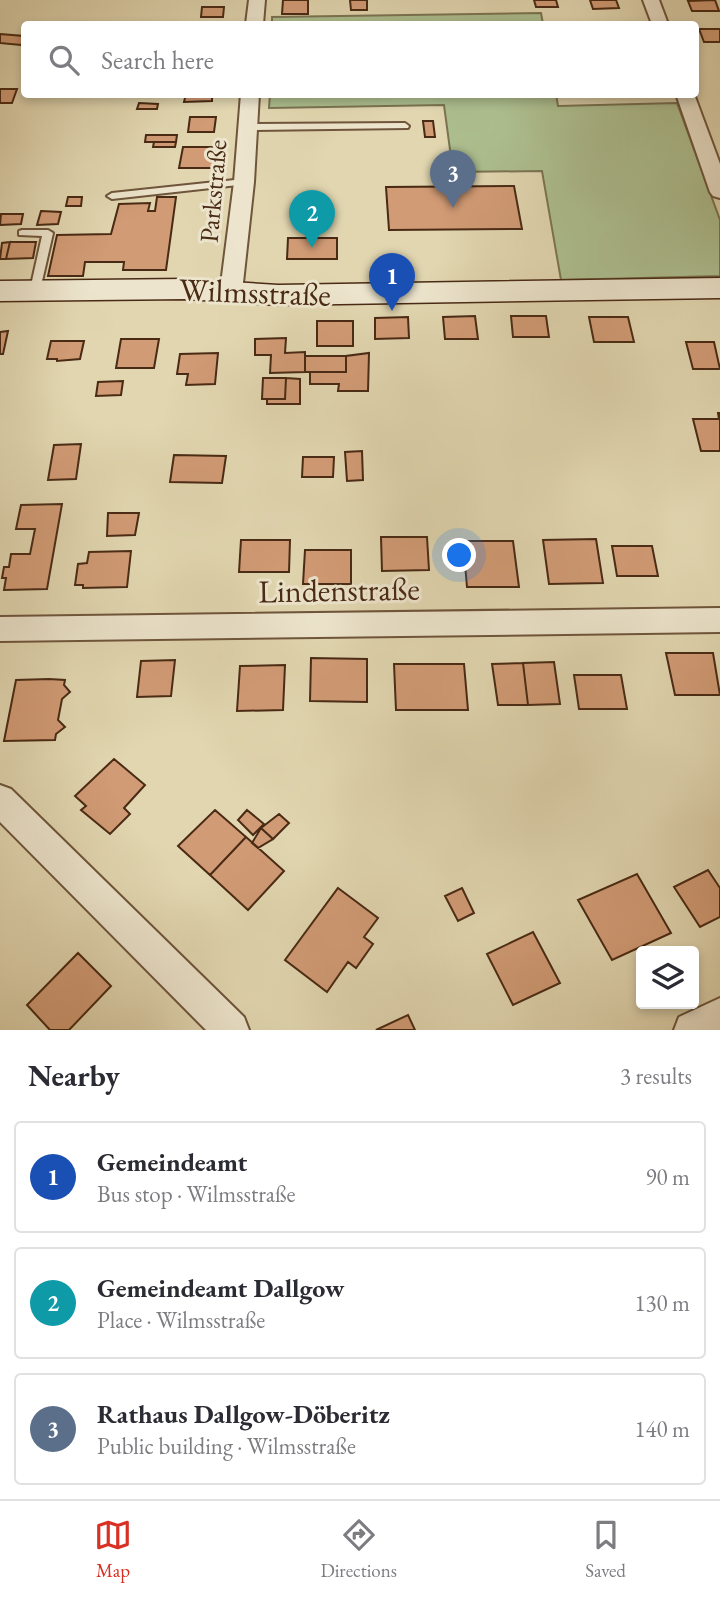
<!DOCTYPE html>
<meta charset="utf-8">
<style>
:root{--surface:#fff;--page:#f2f2f3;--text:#2b2b33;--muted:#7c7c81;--line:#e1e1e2;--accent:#d93025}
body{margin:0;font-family:"EB Garamond",serif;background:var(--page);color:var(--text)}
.controls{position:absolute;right:21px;bottom:21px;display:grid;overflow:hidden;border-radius:7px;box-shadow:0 4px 10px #0003}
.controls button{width:63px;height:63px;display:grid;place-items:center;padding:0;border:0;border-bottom:2px solid var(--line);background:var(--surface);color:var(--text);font:35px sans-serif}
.you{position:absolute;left:460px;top:556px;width:24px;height:24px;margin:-18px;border:5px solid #fff;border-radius:50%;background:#1a73e8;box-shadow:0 0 0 10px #1a73e833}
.badge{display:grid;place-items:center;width:46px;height:46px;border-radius:50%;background:var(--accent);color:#fff;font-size:23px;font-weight:700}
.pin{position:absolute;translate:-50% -58px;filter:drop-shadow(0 2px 4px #0008)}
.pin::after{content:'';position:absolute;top:37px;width:24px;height:21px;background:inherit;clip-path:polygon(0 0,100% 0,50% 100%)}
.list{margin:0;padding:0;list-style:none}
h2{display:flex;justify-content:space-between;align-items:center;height:91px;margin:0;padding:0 28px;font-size:30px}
h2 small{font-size:23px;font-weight:400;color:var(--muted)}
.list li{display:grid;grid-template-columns:46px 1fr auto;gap:21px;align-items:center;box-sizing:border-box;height:112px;margin:0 14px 14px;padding:0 14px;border:2px solid var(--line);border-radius:7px}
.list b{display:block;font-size:26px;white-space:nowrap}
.list p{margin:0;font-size:23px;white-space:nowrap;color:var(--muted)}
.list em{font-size:23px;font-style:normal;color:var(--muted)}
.icon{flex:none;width:38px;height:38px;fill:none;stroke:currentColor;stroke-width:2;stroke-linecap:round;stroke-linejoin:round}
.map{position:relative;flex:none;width:720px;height:1030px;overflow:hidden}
.search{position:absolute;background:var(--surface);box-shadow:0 4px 10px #0003;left:21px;right:21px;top:21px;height:77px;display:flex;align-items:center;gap:18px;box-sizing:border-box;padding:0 24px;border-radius:7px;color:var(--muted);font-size:26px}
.sheet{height:469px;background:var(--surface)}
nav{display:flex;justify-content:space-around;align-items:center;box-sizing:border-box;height:98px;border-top:2px solid var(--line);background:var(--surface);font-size:19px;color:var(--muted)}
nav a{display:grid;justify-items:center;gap:4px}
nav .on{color:var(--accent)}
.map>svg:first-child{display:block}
</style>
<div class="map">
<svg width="720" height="1030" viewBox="0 0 720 1030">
<rect width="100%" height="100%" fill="#e1d6b0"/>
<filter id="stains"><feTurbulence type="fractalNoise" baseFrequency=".00286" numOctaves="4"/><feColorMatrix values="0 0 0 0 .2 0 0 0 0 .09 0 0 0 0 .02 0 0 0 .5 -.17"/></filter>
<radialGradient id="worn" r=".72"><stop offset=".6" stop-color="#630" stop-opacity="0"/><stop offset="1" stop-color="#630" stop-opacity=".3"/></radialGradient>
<path fill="#adbf90" stroke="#7b7452" stroke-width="2" d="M541 13 543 24H272V17Z
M270 94H556L558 106 677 103 720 220V276L561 280 542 171 453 172 444 105 269 108Z"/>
<path fill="#d19b75" stroke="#492a14" stroke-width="2" d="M283 0H308V14H282Z
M350 0H367V10H351Z
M534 0H556L558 7H536Z
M590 0H616L619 8 593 9Z
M715 0 719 11H692L688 1Z
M202 7H224L223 17H201Z
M699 29H720V42H704Z
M0 34 24 36V41L21 45 0 43Z
M0 89H17L12 103H0Z
M186 94H212V101L184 102Z
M139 103 158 104 157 109H137Z
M190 117H216L214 132H188Z
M423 121H433L435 137H425Z
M146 135H177L176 142H145Z
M154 142H176L175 147H153Z
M183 147H217L214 168H179Z
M514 186 522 229 389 230 386 187Z
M68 197H82L81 206H66Z
M157 197H176L166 270H123L124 262H85L83 276H48L57 235 111 234 119 204 150 203 148 211H155Z
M41 211 61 212 58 224 37 225Z
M1 214H23L21 224 0 225Z
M288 238H337V259H287Z
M10 242H36L33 258 6 259Z
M10 242 6 259H0L2 243Z
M475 316 478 339H445L443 317Z
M511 316H546L549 337H513Z
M408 317 409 338 375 339V318Z
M589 317H628L634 342H594Z
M317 321H353V346H317Z
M8 331 3 354H0V332Z
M286 338 285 353 305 352V372L270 373 271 355H255V339Z
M121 339H159L154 368H116Z
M51 341H84L80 359 57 361V359H47Z
M686 342H714L720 369H693Z
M218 353 215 384 186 385 188 374H177L180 354Z
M369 353 368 391H338L339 384H310V372H346V356Z
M305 356H346V372H305Z
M263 378H286L285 399H262Z
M286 378 300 379V404H267V399H285Z
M123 381 121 395 96 396 98 382Z
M718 413H720V451H701L693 419H719Z
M81 444 76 479 48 480 54 445Z
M362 451 363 480 347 481 345 452Z
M174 455 226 456 222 483 170 482Z
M303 457H334L333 477H302Z
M62 504 47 589 4 590 6 578H2L4 567H9L11 554H30L35 529H16L21 505Z
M108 513H139L135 535 107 536Z
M381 537H427L429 570 382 571Z
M596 539 603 583 549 584 543 540Z
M241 540H290L289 572H239Z
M463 541H513L519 587H467Z
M612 546H652L658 576H617Z
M305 550H351V584H303Z
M131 551 127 587 83 588V585H75L78 564 87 563 89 552Z
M666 653H713L720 695H675Z
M311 658 367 659V702L310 701Z
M175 660 171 696 137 697 141 661Z
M554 662 560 704 528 705 523 663Z
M523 663 528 705H498L492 664Z
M394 664H464L468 710H396Z
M285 665 283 710 237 711 240 666Z
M574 675H621L627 709H579Z
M49 679 65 680 64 685 70 692 62 699 58 720 65 727 56 734 55 740 4 741 16 680Z
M114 759 145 785 124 808 130 814 110 834 81 810 86 806 75 796Z
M215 810 246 837 210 875 178 846Z
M247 810 264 824 253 835 238 820Z
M279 814 289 823 273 839 261 828Z
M261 828 273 839 258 848 252 843Z
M246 837 284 871 248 910 210 875Z
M708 870 720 888V917L700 927 674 887Z
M637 874 671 933 612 960 578 900Z
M338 888 378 918 364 937 373 944 356 968 348 962 327 992 285 960Z
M462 888 474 913 458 921 445 896Z
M533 932 560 983 513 1005 487 954Z
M78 953 111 986 69 1030H50L27 1005Z
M408 1015 415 1030H376Z"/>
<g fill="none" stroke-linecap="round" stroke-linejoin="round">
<defs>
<path id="lane" d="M405 123 409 126 408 128 248 130 244 127 248 124Z
M244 179 249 182 247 184 112 199 107 196 112 193Z
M22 230H48L53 233 40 290 35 293 30 290 42 236 19 235V231Z"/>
<path id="street" d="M249 0H265L263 24H246Z
M643 0H659L668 24H652Z
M241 94H259L254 182 242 292 239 297 231 299 223 297 220 292 234 182Z
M676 94H694L720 164V198L713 196 710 192Z
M720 608V632L0 641V617Z
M0 785 11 789 244 1017 249 1030H206L0 822Z
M720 998V1030H674L679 1017Z"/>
<path id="secondary" d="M720 278V298L278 305 186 299 0 301V281L186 279 278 285Z"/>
</defs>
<use href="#lane" stroke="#6f553b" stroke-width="4"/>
<use href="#street" stroke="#6f553b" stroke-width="4"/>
<use href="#secondary" stroke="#492a14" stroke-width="3"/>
<use href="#lane" fill="#ece4cc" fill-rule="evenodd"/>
<use href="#street" fill="#ece4cc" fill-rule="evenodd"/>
<use href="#secondary" fill="#ece4cc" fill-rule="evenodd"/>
</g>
<g text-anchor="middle" stroke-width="6" stroke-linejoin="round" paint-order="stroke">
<g font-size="26" fill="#492a14" stroke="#ece4cc">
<text transform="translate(213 191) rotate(-85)" y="9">Parkstraße</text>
</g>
<g font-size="32" fill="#492a14" stroke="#ece4cc">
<text transform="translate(255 292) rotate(2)" y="11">Wilmsstraße</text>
<text transform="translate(339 590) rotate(-1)" y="11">Lindenstraße</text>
</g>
</g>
<rect width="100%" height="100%" filter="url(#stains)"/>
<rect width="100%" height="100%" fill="url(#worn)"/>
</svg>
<div class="controls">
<button><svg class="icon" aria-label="layers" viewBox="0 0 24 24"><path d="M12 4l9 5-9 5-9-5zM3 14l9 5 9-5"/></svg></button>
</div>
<div class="you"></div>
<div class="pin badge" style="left:392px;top:311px;background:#1a4fb4">1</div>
<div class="pin badge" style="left:312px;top:248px;background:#0f9aa8">2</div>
<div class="pin badge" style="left:453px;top:208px;background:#5c6f8a">3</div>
<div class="search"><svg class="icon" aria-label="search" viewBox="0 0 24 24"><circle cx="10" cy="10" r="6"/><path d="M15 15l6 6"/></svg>Search here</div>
</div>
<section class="sheet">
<h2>Nearby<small>3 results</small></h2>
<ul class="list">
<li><span class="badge" style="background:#1a4fb4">1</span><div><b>Gemeindeamt</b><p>Bus stop · Wilmsstraße</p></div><em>90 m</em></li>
<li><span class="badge" style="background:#0f9aa8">2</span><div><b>Gemeindeamt Dallgow</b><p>Place · Wilmsstraße</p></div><em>130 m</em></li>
<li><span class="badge" style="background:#5c6f8a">3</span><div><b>Rathaus Dallgow-Döberitz</b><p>Public building · Wilmsstraße</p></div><em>140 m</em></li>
</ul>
</section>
<nav>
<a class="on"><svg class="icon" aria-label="map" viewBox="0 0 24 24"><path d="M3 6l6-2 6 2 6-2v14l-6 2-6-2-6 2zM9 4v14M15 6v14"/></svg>Map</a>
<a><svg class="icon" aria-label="directions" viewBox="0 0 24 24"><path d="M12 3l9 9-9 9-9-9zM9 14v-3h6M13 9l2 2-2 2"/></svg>Directions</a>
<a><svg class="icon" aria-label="saved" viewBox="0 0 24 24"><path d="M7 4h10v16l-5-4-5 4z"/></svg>Saved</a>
</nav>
